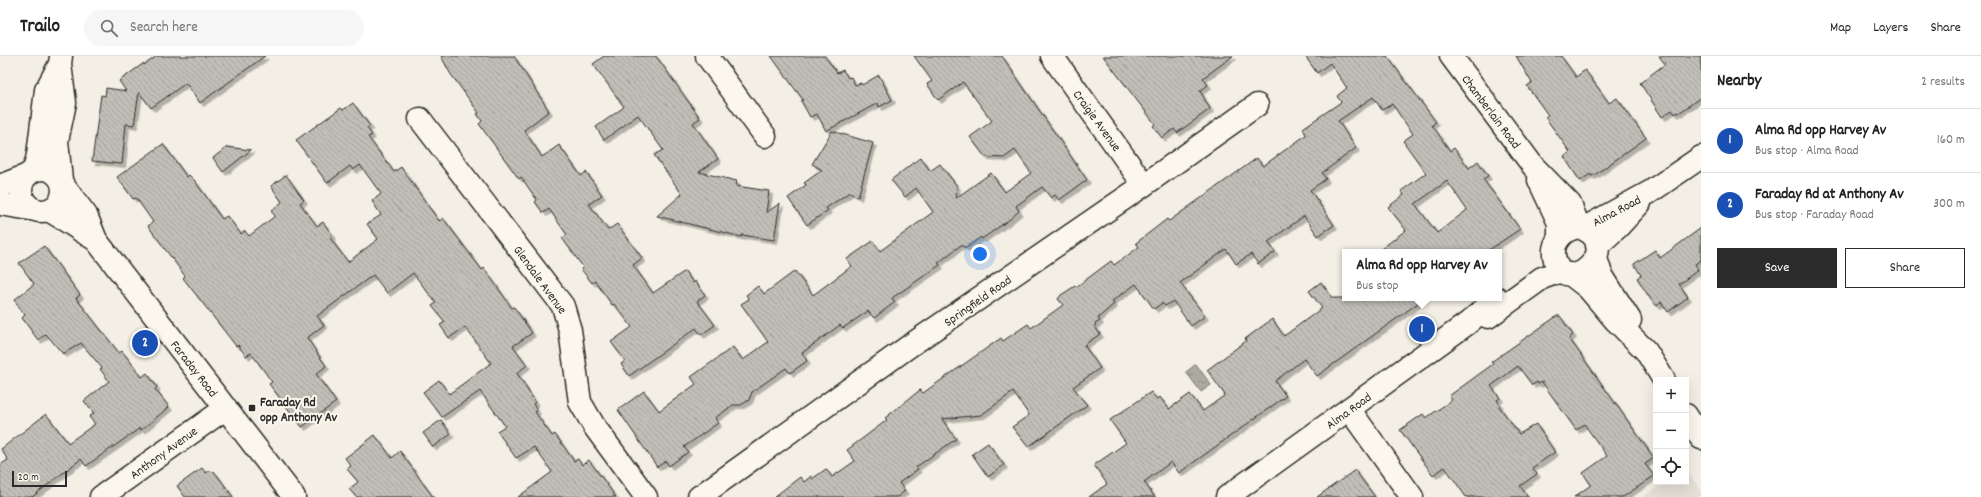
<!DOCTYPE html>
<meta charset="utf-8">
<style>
:root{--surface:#fff;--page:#f6f6f6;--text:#222;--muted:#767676;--line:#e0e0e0;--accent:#2b2b2b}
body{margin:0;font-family:Dekko,sans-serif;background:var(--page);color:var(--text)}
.controls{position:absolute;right:12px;bottom:12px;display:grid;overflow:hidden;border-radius:0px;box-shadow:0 4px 16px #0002}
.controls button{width:36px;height:36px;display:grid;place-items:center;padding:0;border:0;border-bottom:1px solid var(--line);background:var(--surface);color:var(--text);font:20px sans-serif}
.scale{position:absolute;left:12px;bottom:10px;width:55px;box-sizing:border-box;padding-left:4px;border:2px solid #2b2b2b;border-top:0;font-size:11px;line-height:14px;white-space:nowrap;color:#2b2b2b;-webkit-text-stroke:3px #fbf7ec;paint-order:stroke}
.you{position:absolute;left:980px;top:198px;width:14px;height:14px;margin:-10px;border:3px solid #fff;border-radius:50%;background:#1a73e8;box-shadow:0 0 0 6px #1a73e833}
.badge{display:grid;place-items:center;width:26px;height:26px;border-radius:50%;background:var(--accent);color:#fff;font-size:13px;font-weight:700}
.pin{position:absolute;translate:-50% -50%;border:2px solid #fff;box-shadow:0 1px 4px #0006}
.popup{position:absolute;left:1342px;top:193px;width:160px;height:52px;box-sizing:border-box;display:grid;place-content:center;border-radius:0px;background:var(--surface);filter:drop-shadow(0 1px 3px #0005);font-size:13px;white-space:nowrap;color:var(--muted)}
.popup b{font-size:15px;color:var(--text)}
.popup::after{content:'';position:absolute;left:50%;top:100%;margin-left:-8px;border:8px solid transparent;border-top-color:var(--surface)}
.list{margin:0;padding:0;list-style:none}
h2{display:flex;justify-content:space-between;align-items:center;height:52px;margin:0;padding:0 16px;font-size:17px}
h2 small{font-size:13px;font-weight:400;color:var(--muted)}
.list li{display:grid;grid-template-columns:26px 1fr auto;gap:12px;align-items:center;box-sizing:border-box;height:64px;padding:0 16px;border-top:1px solid var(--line)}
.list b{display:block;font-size:15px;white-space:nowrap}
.list p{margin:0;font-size:13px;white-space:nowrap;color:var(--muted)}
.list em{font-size:13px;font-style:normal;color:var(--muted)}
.actions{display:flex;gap:8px;padding:12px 16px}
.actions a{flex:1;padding:9px 0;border:1px solid var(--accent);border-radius:0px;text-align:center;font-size:14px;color:var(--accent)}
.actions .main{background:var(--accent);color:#fff}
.icon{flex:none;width:22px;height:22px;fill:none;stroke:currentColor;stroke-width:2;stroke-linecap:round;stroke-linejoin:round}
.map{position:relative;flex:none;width:1701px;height:441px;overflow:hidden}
header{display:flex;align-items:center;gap:24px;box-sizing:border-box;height:56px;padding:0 20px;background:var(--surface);border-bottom:1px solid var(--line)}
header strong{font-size:19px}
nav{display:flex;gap:22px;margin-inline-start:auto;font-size:14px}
.search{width:280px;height:36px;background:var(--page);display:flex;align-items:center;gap:10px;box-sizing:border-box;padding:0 14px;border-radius:22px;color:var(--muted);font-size:15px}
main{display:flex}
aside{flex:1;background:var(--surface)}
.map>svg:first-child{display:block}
</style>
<header>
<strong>Trailo</strong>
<div class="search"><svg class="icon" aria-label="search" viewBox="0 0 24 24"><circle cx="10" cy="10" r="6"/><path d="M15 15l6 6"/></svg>Search here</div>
<nav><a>Map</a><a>Layers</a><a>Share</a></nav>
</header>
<main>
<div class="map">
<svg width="1701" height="441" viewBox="0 0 1701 441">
<defs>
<pattern id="water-ripples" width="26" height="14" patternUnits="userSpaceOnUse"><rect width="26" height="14" fill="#aca9a2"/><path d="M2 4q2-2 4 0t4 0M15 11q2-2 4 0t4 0" fill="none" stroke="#8c8a84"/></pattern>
<pattern id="building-back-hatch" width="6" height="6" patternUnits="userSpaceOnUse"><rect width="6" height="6" fill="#c0beb6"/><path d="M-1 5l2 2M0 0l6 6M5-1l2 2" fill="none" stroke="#a5a39d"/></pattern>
<filter id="shadow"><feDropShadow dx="3.5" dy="3.5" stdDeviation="0" flood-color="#0004"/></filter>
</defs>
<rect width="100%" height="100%" fill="#f3efe4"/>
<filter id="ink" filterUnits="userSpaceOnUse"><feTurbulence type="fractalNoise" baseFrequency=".025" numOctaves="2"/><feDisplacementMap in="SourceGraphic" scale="8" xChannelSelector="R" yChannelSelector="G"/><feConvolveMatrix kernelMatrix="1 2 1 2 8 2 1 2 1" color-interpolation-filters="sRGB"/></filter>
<g filter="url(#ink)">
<path fill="#e4e0d6" d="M1686 414 1701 434V441H1643L1664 426H1686Z"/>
<path fill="url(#water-ripples)" stroke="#787772" d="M1196 308 1211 329 1201 336 1186 316Z"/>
<path fill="url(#building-back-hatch)" stroke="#2b2b2b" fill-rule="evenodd" filter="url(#shadow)" d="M157 0H265L200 47 186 27 151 52 139 36 134 69 126 68 122 108 92 105 101 39 105 40 106 32 126 35 119 25 144 7V9Z
M441 0H514L549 55 524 74 542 101 559 89 581 120 586 116 602 139 589 148 608 174 617 168 642 202 633 209 653 237 685 215 693 227 695 225 705 239 697 245 715 269 701 279 696 272 629 320 621 308 625 305 611 286 632 271 614 248 612 249 595 225 592 227 581 213 583 211 562 182 567 179 549 153 543 157 535 146 537 144 521 121 519 123 479 68 482 65 477 58 479 57 450 17Z
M604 0H656L700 62 693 67 718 103 699 116 737 125 736 130 769 135 766 157 780 147 774 184 742 179V181L657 160 682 138 654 99 663 94 638 59 604 84 596 71 624 51 593 8Z
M771 0H825L837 17 843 14 848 22 851 21 855 29 861 27 862 29 879 19 892 44 879 51 878 47 826 75 817 58 810 61 801 45 803 44Z
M914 0H1002L1087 124 1059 144 1055 139 1051 142 1042 131 1016 150 1019 155 1010 163 982 183 981 181 966 192 961 189 938 207 940 209 892 242 895 246 874 262 868 255 843 272 840 269 802 297 807 305 790 317 786 312 752 336 749 344 741 349H733L715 362 718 367 684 391 688 396 669 410 666 405 657 411 618 354 644 335 659 355 696 328 691 321 733 291 743 304 768 286 741 248 749 243 746 239 758 230 764 238 795 215 813 239 852 210 847 203 873 185 880 195 933 156 916 132 905 141 891 124 921 101 930 115 940 108 957 130 956 142 991 117 1005 136 1031 117 1015 94 1004 102 985 101 970 81 992 65 963 26 938 44 927 28 932 25Z
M1103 0H1233L1203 22 1208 29 1200 35 1210 53 1177 77 1174 73 1162 82 1153 70 1155 68Z
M1305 0H1387L1436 66 1432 69 1450 95 1454 92 1469 112 1478 105 1488 120 1483 123 1520 173 1486 196H1377L1406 174 1388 151 1404 139 1401 135 1426 117 1403 85 1413 78 1392 48 1382 54 1373 41 1338 65 1356 92 1322 117 1326 123 1310 134 1334 169 1318 180 1304 160 1268 186 1275 196 1258 208 1251 198 1236 208 1226 193 1180 227 1205 260 1191 270 1173 245 1165 250 1162 247 1154 253 1136 228 1112 245 1114 248 1098 262 1100 265 1095 268V271L1100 278 1084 289 1100 312 1073 331 1087 349 1028 391 1012 371 1029 359 1013 336 981 359 942 363 956 383 916 411 918 413 899 427 905 435 897 441H774L800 421 804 426 811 420 812 423 826 413 832 421 855 405 847 394 887 364 885 362 920 334 923 337 1001 282 1003 285 1028 268 1031 272 1063 249 1058 243 1061 239 1075 230 1076 231 1111 205 1114 209 1139 191 1136 187 1167 163 1169 165 1257 102 1263 110 1306 79 1303 72 1341 46 1337 40 1347 32 1330 7 1317 17ZM1447 125 1467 154 1437 177 1415 148Z
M1516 0H1561L1576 21 1585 14 1609 47 1617 42 1646 82 1596 118 1591 120 1590 118 1580 125 1564 101 1570 96 1545 61 1548 59 1527 30 1532 27Z
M1659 0H1701V41L1679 57 1678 56 1675 58 1672 54 1662 61 1640 27 1665 8Z
M353 47 370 70 367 72 372 79 368 81 394 116 401 111 439 165 443 162 482 214 484 212 512 252 514 251 532 277 513 290 527 309 517 317 535 346 533 348 537 355 535 356 552 380 555 378 574 405 578 403 582 409 589 404 616 441H518L552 416 534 391 516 402 497 375 505 370 480 335 442 361 423 336 439 324 449 338 491 307 465 271 449 282 440 269 445 266 432 250 436 247 413 217 387 237 373 219 317 260 324 269 307 282 326 310 316 318 336 346 302 371 269 328 272 326 251 297 246 300 238 289 236 290 183 222 185 220 148 170 153 166 136 142 133 143 117 121 163 88 187 121 189 119 195 125 222 163 227 160 241 178 245 175 249 180 275 160 271 155 282 146 271 130 286 119 304 144 300 147 317 170 323 166 333 180 330 182 348 206 378 183 367 168 381 159 372 145 381 138 360 109 353 114 350 110 327 127 296 84 341 52 343 54Z
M832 75 873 87 858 141 850 136 826 152 828 154 807 169 788 142 806 129 804 127 822 114 812 108Z
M227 91 251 94 223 116 213 102Z
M1701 172V204L1695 208 1698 214 1679 228 1688 241 1668 256 1661 246 1657 250 1651 244 1637 222 1641 219 1634 208 1655 194 1660 202Z
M44 190 80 239 76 242 119 297 122 295 142 321 147 317 157 331 155 333 169 351 141 374 140 372 86 410 81 403 32 441H0V409L8 404 1 393 46 358 68 387 95 368 89 361 94 357 84 345 109 325 100 313 102 312 81 287 63 298 46 278 38 284 22 262 25 259 14 244 34 228 19 207Z
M1321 226 1332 242H1425L1317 320 1304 303 1275 325 1286 340 1179 417 1171 406 1144 426 1155 441H1089L1107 428 1094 409 1126 387 1110 364 1151 336 1157 343 1160 341 1169 353 1190 338 1203 355 1225 339 1207 314 1246 285 1245 283 1272 263 1284 280 1322 252 1309 235Z
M1557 260H1560L1573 279 1569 282 1654 402 1645 408 1654 420 1623 441H1574L1591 429 1583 417 1607 400 1584 368 1576 374 1542 326 1538 328 1537 326 1532 329 1518 310 1491 330 1500 342 1497 344 1500 349 1499 350 1519 378 1536 368 1555 396 1532 412 1537 418 1520 430 1528 441H1466L1445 411 1433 419 1400 374 1423 358 1426 362 1452 344 1449 340 1493 308 1491 306Z
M441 364 451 378 433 391 423 377Z
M375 379 392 402 400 395 433 441H356L349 433 358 426 347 413 351 410 345 402Z
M988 387 1004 409 988 421 972 398Z
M202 412 206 417 210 414 212 417 214 415 233 441H185L177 430Z
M1355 414 1375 441H1317Z"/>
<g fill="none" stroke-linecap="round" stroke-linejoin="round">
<defs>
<path id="minor" d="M707 0 765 80
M1052 0 1144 129
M1451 0 1533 110 1570 148 1579 171
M420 63 563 250 570 274 580 346 594 370 646 441
M1539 124 1559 167V182
M1596 202 1601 218 1630 264
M1570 218 1588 232 1615 264 1646 295 1664 324
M1349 353 1412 441
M1686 359 1701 382
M101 441 226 352
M699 441 908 291 1144 129 1257 49"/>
<path id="major" d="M61 0 60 8 65 47 57 85 61 124
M21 134a21 21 0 1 1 42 0a21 21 0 1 1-42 0Z
M34 115 38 99 46 34 60 8
M63 129 86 159 96 184 294 441
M0 130 28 119
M0 148 36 154
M48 154C65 163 79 174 96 184
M1579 171C1629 190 1565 245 1555 204 1550 187 1563 173 1579 171Z
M1583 173 1650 136 1701 101
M1597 190 1618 171 1640 147
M1488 261 1542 222 1561 215
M1227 441 1468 267 1497 242"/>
</defs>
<use href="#minor" stroke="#2b2b2b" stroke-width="25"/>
<use href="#major" stroke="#2b2b2b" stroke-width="25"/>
<use href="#minor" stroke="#fbf7ec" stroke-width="22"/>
<use href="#major" stroke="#fbf7ec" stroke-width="22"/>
</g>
</g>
<rect fill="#2b2b2b" stroke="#fbf7ec" stroke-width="1.5" x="248" y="348" width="8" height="8" rx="2"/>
<g text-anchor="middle" stroke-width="4" stroke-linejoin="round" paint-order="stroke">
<g font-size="13" fill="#2b2b2b" stroke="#fbf7ec">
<text transform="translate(1492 55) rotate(53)" y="5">Chamberlain Road</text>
<text transform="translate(1098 64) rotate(54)" y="5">Craigie Avenue</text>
<text transform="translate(1616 154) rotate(-28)" y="5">Alma Road</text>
<text transform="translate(541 223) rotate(54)" y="5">Glendale Avenue</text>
<text transform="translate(977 244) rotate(-35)" y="5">Springfield Road</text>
<text transform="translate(195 312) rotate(52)" y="5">Faraday Road</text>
<text transform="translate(1348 354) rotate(-36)" y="5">Alma Road</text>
<text transform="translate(163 396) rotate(-36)" y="5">Anthony Avenue</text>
</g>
<g font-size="13" font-weight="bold" fill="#2b2b2b" stroke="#fbf7ec" text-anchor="start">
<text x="260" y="350">Faraday Rd<tspan x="260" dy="15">opp Anthony Av</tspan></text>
</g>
</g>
</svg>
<div class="controls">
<button>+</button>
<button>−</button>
<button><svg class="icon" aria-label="locate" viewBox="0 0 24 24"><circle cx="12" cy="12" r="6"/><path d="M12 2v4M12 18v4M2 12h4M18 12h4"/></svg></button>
</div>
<div class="scale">20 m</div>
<div class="you"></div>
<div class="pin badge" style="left:1422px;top:273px;background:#1a4fb4">1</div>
<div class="popup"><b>Alma Rd opp Harvey Av</b>Bus stop</div>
<div class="pin badge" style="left:145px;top:287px;background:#1a4fb4">2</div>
</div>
<aside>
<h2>Nearby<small>2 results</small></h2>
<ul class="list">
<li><span class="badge" style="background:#1a4fb4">1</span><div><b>Alma Rd opp Harvey Av</b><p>Bus stop · Alma Road</p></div><em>160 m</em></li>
<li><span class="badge" style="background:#1a4fb4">2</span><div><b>Faraday Rd at Anthony Av</b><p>Bus stop · Faraday Road</p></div><em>300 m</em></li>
</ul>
<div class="actions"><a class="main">Save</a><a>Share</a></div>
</aside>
</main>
